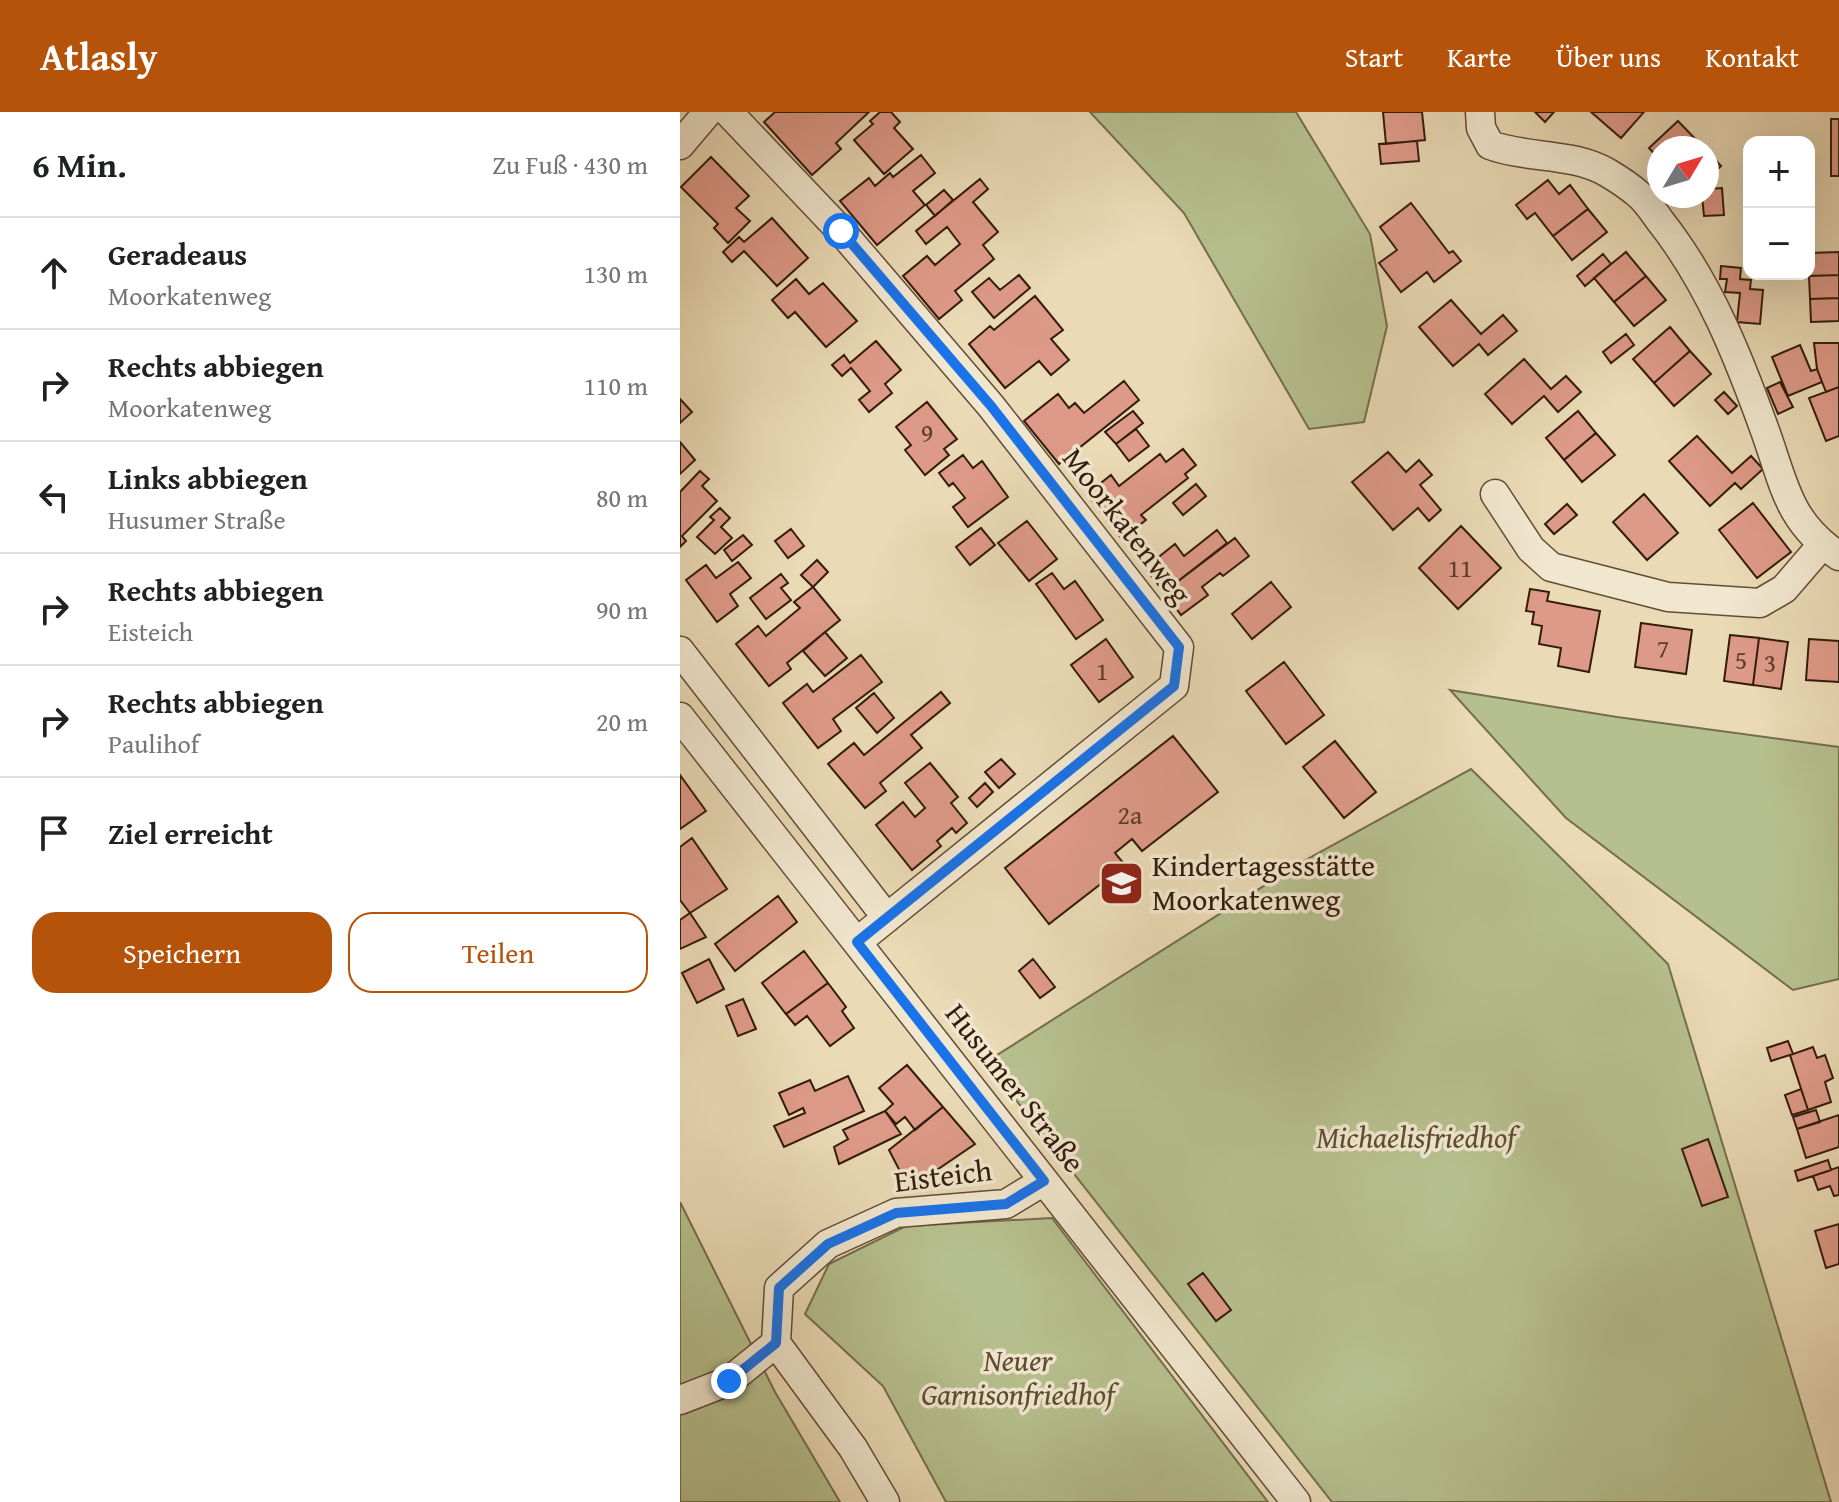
<!DOCTYPE html>
<html lang="de">
<meta charset="utf-8">
<style>
:root{--surface:#fff;--page:#f6f6f6;--text:#202124;--muted:#757577;--line:#e0e0e0;--accent:#b45309}
body{margin:0;font-family:"Gentium Book Plus",serif;background:var(--page);color:var(--text)}
.controls{position:absolute;right:24px;top:24px;display:grid;overflow:hidden;border-radius:16px;box-shadow:0 8px 32px #0002}
.controls button{width:72px;height:72px;display:grid;place-items:center;padding:0;border:0;border-bottom:2px solid var(--line);background:var(--surface);color:var(--text);font:40px sans-serif}
.compass{position:absolute;left:967px;top:24px;width:72px;height:72px;border-radius:50%;background:var(--surface);box-shadow:0 8px 32px #0002;rotate:52deg}
.stop{position:absolute;width:24px;height:24px;margin:-18px;border:6px solid #1a73e8;border-radius:50%;background:#fff}
.stop.end{background:#1a73e8;border-color:#fff;box-shadow:0 2px 8px #0008}
.list{margin:0;padding:0;list-style:none}
h2{display:flex;justify-content:space-between;align-items:center;height:104px;margin:0;padding:0 32px;font-size:34px}
h2 small{font-size:26px;font-weight:400;color:var(--muted)}
.list li{display:grid;grid-template-columns:52px 1fr auto;gap:24px;align-items:center;box-sizing:border-box;height:112px;padding:0 32px;border-top:2px solid var(--line)}
.list b{display:block;font-size:30px;white-space:nowrap}
.list p{margin:0;font-size:26px;white-space:nowrap;color:var(--muted)}
.list em{font-size:26px;font-style:normal;color:var(--muted)}
.actions{display:flex;gap:16px;padding:24px 32px}
.actions a{flex:1;padding:18px 0;border:2px solid var(--accent);border-radius:24px;text-align:center;font-size:28px;color:var(--accent)}
.actions .main{background:var(--accent);color:#fff}
.icon{flex:none;width:44px;height:44px;fill:none;stroke:currentColor;stroke-width:2;stroke-linecap:round;stroke-linejoin:round}
.map{position:relative;flex:none;width:1159px;height:1390px;overflow:hidden}
header{display:flex;align-items:center;gap:48px;box-sizing:border-box;height:112px;padding:0 40px;background:var(--accent);color:#fff}
header strong{font-size:38px}
nav{display:flex;gap:44px;margin-inline-start:auto;font-size:28px}
main{display:flex}
aside{flex:1;background:var(--surface)}
.map>svg:first-child{display:block}
</style>
<header>
<strong>Atlasly</strong>
<nav><a>Start</a><a>Karte</a><a>Über uns</a><a>Kontakt</a></nav>
</header>
<main>
<aside>
<h2>6 Min.<small>Zu Fuß · 430 m</small></h2>
<ul class="list">
<li><svg class="icon" aria-label="ahead" viewBox="0 0 24 24"><path d="M12 20V5M6 11l6-6 6 6"/></svg><div><b>Geradeaus</b><p>Moorkatenweg</p></div><em>130 m</em></li>
<li><svg class="icon" aria-label="right" viewBox="0 0 24 24"><path d="M7 20v-9h11M14 6l5 5-5 5"/></svg><div><b>Rechts abbiegen</b><p>Moorkatenweg</p></div><em>110 m</em></li>
<li><svg class="icon" aria-label="left" viewBox="0 0 24 24"><path d="M17 20v-9H6M10 6l-5 5 5 5"/></svg><div><b>Links abbiegen</b><p>Husumer Straße</p></div><em>80 m</em></li>
<li><svg class="icon" aria-label="right" viewBox="0 0 24 24"><path d="M7 20v-9h11M14 6l5 5-5 5"/></svg><div><b>Rechts abbiegen</b><p>Eisteich</p></div><em>90 m</em></li>
<li><svg class="icon" aria-label="right" viewBox="0 0 24 24"><path d="M7 20v-9h11M14 6l5 5-5 5"/></svg><div><b>Rechts abbiegen</b><p>Paulihof</p></div><em>20 m</em></li>
<li><svg class="icon" aria-label="arrive" viewBox="0 0 24 24"><path d="M6 21V4h12l-3 4 3 4H6"/></svg><div><b>Ziel erreicht</b></div></li>
</ul>
<div class="actions"><a class="main">Speichern</a><a>Teilen</a></div>
</aside>
<div class="map">
<svg width="1159" height="1390" viewBox="0 0 1159 1390">
<rect width="100%" height="100%" fill="#eadab5"/>
<filter id="stains"><feTurbulence type="fractalNoise" baseFrequency=".0025" numOctaves="4"/><feColorMatrix values="0 0 0 0 .2 0 0 0 0 .09 0 0 0 0 .02 0 0 0 .5 -.17"/></filter>
<radialGradient id="worn" r=".72"><stop offset=".6" stop-color="#630" stop-opacity="0"/><stop offset="1" stop-color="#630" stop-opacity=".3"/></radialGradient>
<path fill="#b6c08e" stroke="#756e4d" stroke-width="2" d="M410 0H616L690 122 707 214 684 310 629 317 504 101Z
M770 578 937 605 1159 635V867L1113 878 886 706Z
M791 657 988 852 1151 1390H652L306 950 620 751Z
M0 1090 95 1280 160 1390H0Z
M372 1106 588 1390H266L203 1274 125 1202 149 1152 226 1114Z"/>
<path fill="#de9a88" stroke="#341c0c" stroke-width="2" d="M95 0H189L156 31 161 37 132 63 84 10Z
M200 0H211L220 10 214 16 233 37 204 62 174 28 193 12 190 9Z
M703 0H742L745 28 706 32Z
M855 0H874L865 10Z
M911 0H964L941 26Z
M1151 7H1159V64H1151Z
M998 9 1024 36H979V47L969 36Z
M737 29 739 49 701 52 699 32Z
M1027 39 1041 54 1027 68Z
M241 43 255 61 233 79 245 93 197 133 160 89 189 66 195 74 210 61 213 65Z
M31 45 69 84 56 96 70 109 48 131 34 116 38 112 1 75Z
M300 67 308 77 293 90 318 120 303 133 314 147 275 179 282 188 259 207 223 164 247 144 255 153 280 132 267 115 246 132 236 119Z
M868 68 879 82 890 73 908 97 873 124 855 101 847 107 836 93Z
M1042 76 1044 103 1024 104 1022 84H1027V77Z
M264 78 273 88 255 104 246 93Z
M731 91 769 141 773 139 781 149 754 170 747 160 721 180 699 151 717 138 700 115Z
M908 97 927 120 892 148 873 124Z
M92 106 128 146 97 174 64 139 52 150 43 140 59 125 64 130Z
M946 140 966 164 934 190 914 166Z
M1159 140V163L1129 164V141Z
M923 142 931 152 905 174 897 164Z
M1041 154 1061 156 1060 167 1071 168 1070 177 1083 178 1080 212 1057 210 1060 181 1045 180 1047 167H1040Z
M339 163 350 176 314 206 292 180 309 166 320 178Z
M1159 163V186L1130 187 1129 164Z
M966 164 986 188 954 214 934 190Z
M116 167 129 182 143 171 177 209 146 235 115 200 108 206 92 188Z
M355 184 383 218 371 227 389 248 371 263 359 249 325 276 289 232 310 214 314 218Z
M1159 186V209L1131 210 1130 187Z
M771 188 801 222 823 203 837 219 808 243 799 232 773 254 739 215Z
M990 215 1010 239 974 271 953 247Z
M946 222 954 233 931 251 923 240Z
M196 229 221 258 205 272 212 281 189 300 179 288 190 279 171 256 162 264 152 253 164 243 170 251Z
M1134 231H1159V275L1146 280 1137 257Z
M1120 233 1131 259 1137 257 1142 270 1108 284 1092 245Z
M1010 239 1031 262 994 294 974 271Z
M844 247 871 277 886 264 901 280 878 300 864 284 832 312 805 282Z
M444 269 459 288 379 352 344 309 378 282 389 296 395 291 404 301Z
M1100 270 1113 295 1098 302 1087 276Z
M1159 275V324L1146 329 1129 286Z
M1044 280 1057 294 1048 302 1035 288Z
M0 287 12 300 0 311Z
M247 290 277 327 264 337 269 343 245 363 225 338 231 333 216 315Z
M453 299 463 311 436 332 425 320Z
M898 299 916 321 884 348 866 326Z
M456 317 469 334 449 349 436 332Z
M916 321 935 343 902 370 884 348Z
M1017 324 1052 361 1071 344 1083 357 1061 377 1055 371 1030 394 989 349Z
M0 330 15 348 0 362Z
M503 337 516 353 505 362 508 366 461 403 466 408 442 427 407 382 431 363 439 374 480 342 486 350Z
M708 340 726 360 739 348 752 363 740 373 761 398 749 409 738 396 713 418 672 370Z
M283 343 293 356 302 349 328 385 288 415 273 395 285 386 273 371 269 374 259 361Z
M20 359 29 367 22 374 37 389 2 424 6 429 0 435V380Z
M516 372 526 384 503 403 493 391Z
M964 382 998 421 967 448 933 410Z
M1073 391 1111 440 1077 466 1039 418Z
M887 392 897 403 874 422 865 412Z
M40 396 50 406 41 415 52 426 35 442 17 425 34 408 30 405Z
M347 409 377 447 349 469 318 431Z
M781 414 821 456 778 497 739 456Z
M301 416 315 433 290 453 276 435Z
M111 417 124 434 108 446 95 429Z
M537 418 547 431 484 480 465 456 495 432 504 444Z
M63 423 72 433 52 449 44 438Z
M555 426 569 444 543 464 540 461 522 475 528 483 501 503 484 480Z
M137 448 148 460 133 475 121 463Z
M58 450 71 466 50 482 58 494 37 510 6 468 26 453 36 466Z
M372 461 384 477 395 469 423 508 396 527 356 472Z
M101 462 108 471 101 476 111 488 86 507 70 486Z
M591 470 611 495 572 527 552 502Z
M133 475 160 508 107 551 111 557 89 574 56 532 78 514 86 524 120 496 114 490Z
M850 477 869 480 867 489 920 499 909 560 878 554 881 536 859 532 862 514 852 512 854 500 846 499Z
M961 511 1012 518 1006 562 955 555Z
M145 520 167 546 145 564 123 539Z
M1050 523 1079 526 1073 573 1044 569Z
M1079 526 1108 530 1101 577 1073 573Z
M426 527 453 565 419 590 391 553Z
M1129 527 1159 529V570L1126 568Z
M181 543 202 570 153 607 161 619 138 636 103 591 127 572 133 580Z
M604 550 644 603 606 632 566 579Z
M261 580 270 591 231 623 242 636 200 671 206 679 185 696 148 652 174 631 184 643Z
M194 581 214 606 197 621 176 596Z
M493 624 538 680 462 739 452 727 435 741 445 753 369 812 325 756Z
M655 629 696 680 664 706 623 655Z
M321 647 335 662 319 676 305 660Z
M250 651 278 685 271 691 287 711 276 721 272 716 257 729 261 734 232 758 196 713 223 690 235 705 245 696 225 671Z
M0 663 26 699 0 717Z
M305 671 313 680 297 695 289 686Z
M12 726 47 777 10 801 0 788V735Z
M98 784 117 810 55 859 35 832Z
M10 801 26 825 0 837V808Z
M124 839 148 871 106 902 82 871Z
M29 847 44 877 17 891 2 861Z
M353 847 375 875 360 886 339 859Z
M148 871 166 895 162 899 174 916 150 934 127 904 115 913 106 902Z
M63 887 76 917 58 924 46 894Z
M1108 929 1113 942 1091 949 1087 936Z
M1133 935 1137 946 1145 943 1153 966 1145 970 1151 990 1128 998 1110 943Z
M227 953 263 995 235 1018 225 1005 216 1012 205 999 213 992 199 976Z
M168 964 184 999 104 1035 94 1014 125 1001 123 996 109 1003 99 981 130 968 135 979Z
M1121 977 1128 998 1112 1003 1105 983Z
M263 995 295 1032 242 1068 226 1071 209 1038Z
M1136 998 1140 1010 1117 1017 1113 1005Z
M205 999 221 1022 159 1052 154 1035 168 1027 163 1018Z
M1159 1003V1035L1126 1046 1117 1017Z
M1028 1027 1048 1085 1022 1094 1002 1037Z
M1148 1048 1151 1058 1118 1069 1115 1059Z
M1159 1055V1083L1154 1084 1150 1074 1138 1078 1133 1064Z
M1159 1112V1152L1146 1156 1135 1119Z
M523 1161 551 1198 536 1209 508 1172Z"/>
<g fill="none" stroke-linecap="round" stroke-linejoin="round">
<defs>
<path id="minor" d="M48 0 161 119 311 294 499 535 494 574 177 830
M800 0 801 16 810 33C848 47 892 40 928 61 938 67 949 74 958 82 967 89 974 101 981 110 1029 171 1058 244 1084 316 1104 370 1107 410 1159 444
M0 33 28 0
M815 382 851 437 871 455 988 485 1080 491 1104 477 1142 433
M0 539 207 806
M0 605 616 1390
M96 1231 99 1176 148 1132 216 1101 326 1092 364 1069
M96 1231 173 1336 205 1390
M0 1288 49 1269 96 1231"/>
</defs>
<use href="#minor" stroke="#624c36" stroke-width="31"/>
<use href="#minor" stroke="#f1e7cf" stroke-width="28"/>
</g>
<g fill="none" stroke-linecap="round" stroke-linejoin="round">
<path stroke="#1a73e8" stroke-width="10" d="M49 1269 96 1231 99 1176 148 1132 216 1101 326 1092 364 1069 177 830 494 574 499 535 311 294 161 119"/>
</g>
<defs>
<symbol id="school-square" viewBox="-11 -11 22 22"><rect x="-9" y="-9" width="18" height="18" rx="4" fill="#8f2418" stroke="#f1e7cf"/><path d="M0-5L7-2L0 1L-7-2ZM-4 1L0 2.5L4 1V4Q0 6-4 4Z" fill="#fff"/></symbol>
</defs>
<g fill-rule="evenodd">
<use href="#school-square" x="416" y="746" width="51" height="51"/>
</g>
<g text-anchor="middle" stroke-width="7" stroke-linejoin="round" paint-order="stroke">
<g font-size="26" fill="#5e3c2b">
<text x="247" y="330">9</text>
<text x="780" y="465">11</text>
<text x="983" y="545">7</text>
<text x="1061" y="557">5</text>
<text x="1090" y="560">3</text>
<text x="422" y="568">1</text>
<text x="450" y="712">2a</text>
</g>
<g font-size="30" fill="#341c0c" stroke="#f1e7cf">
<text transform="translate(447 414) rotate(52)" y="10">Moorkatenweg</text>
<text transform="translate(335 976) rotate(52)" y="10">Husumer Straße</text>
<text transform="translate(263 1064) rotate(-7)" y="10">Eisteich</text>
</g>
<g font-size="30" fill="#341c0c" stroke="#f1e7cf" text-anchor="start">
<text x="472" y="764">Kindertagesstätte<tspan x="472" dy="34">Moorkatenweg</tspan></text>
</g>
<g font-size="30" font-style="italic" fill="#5b4d33" stroke="#f1e7cf">
<text x="736" y="1036">Michaelisfriedhof</text>
<text x="338" y="1259">Neuer<tspan x="338" dy="34">Garnisonfriedhof</tspan></text>
</g>
</g>
<rect width="100%" height="100%" filter="url(#stains)"/>
<rect width="100%" height="100%" fill="url(#worn)"/>
</svg>
<div class="controls">
<button>+</button>
<button>−</button>
</div>
<svg class="compass" viewBox="-18 -18 36 36"><path d="M0-13l5 13h-10z" fill="#e53935"/><path d="M0 13l5-13h-10z" fill="#757577"/></svg>
<div class="stop" style="left:161px;top:119px"></div>
<div class="stop end" style="left:49px;top:1269px"></div>
</div>
</main>
